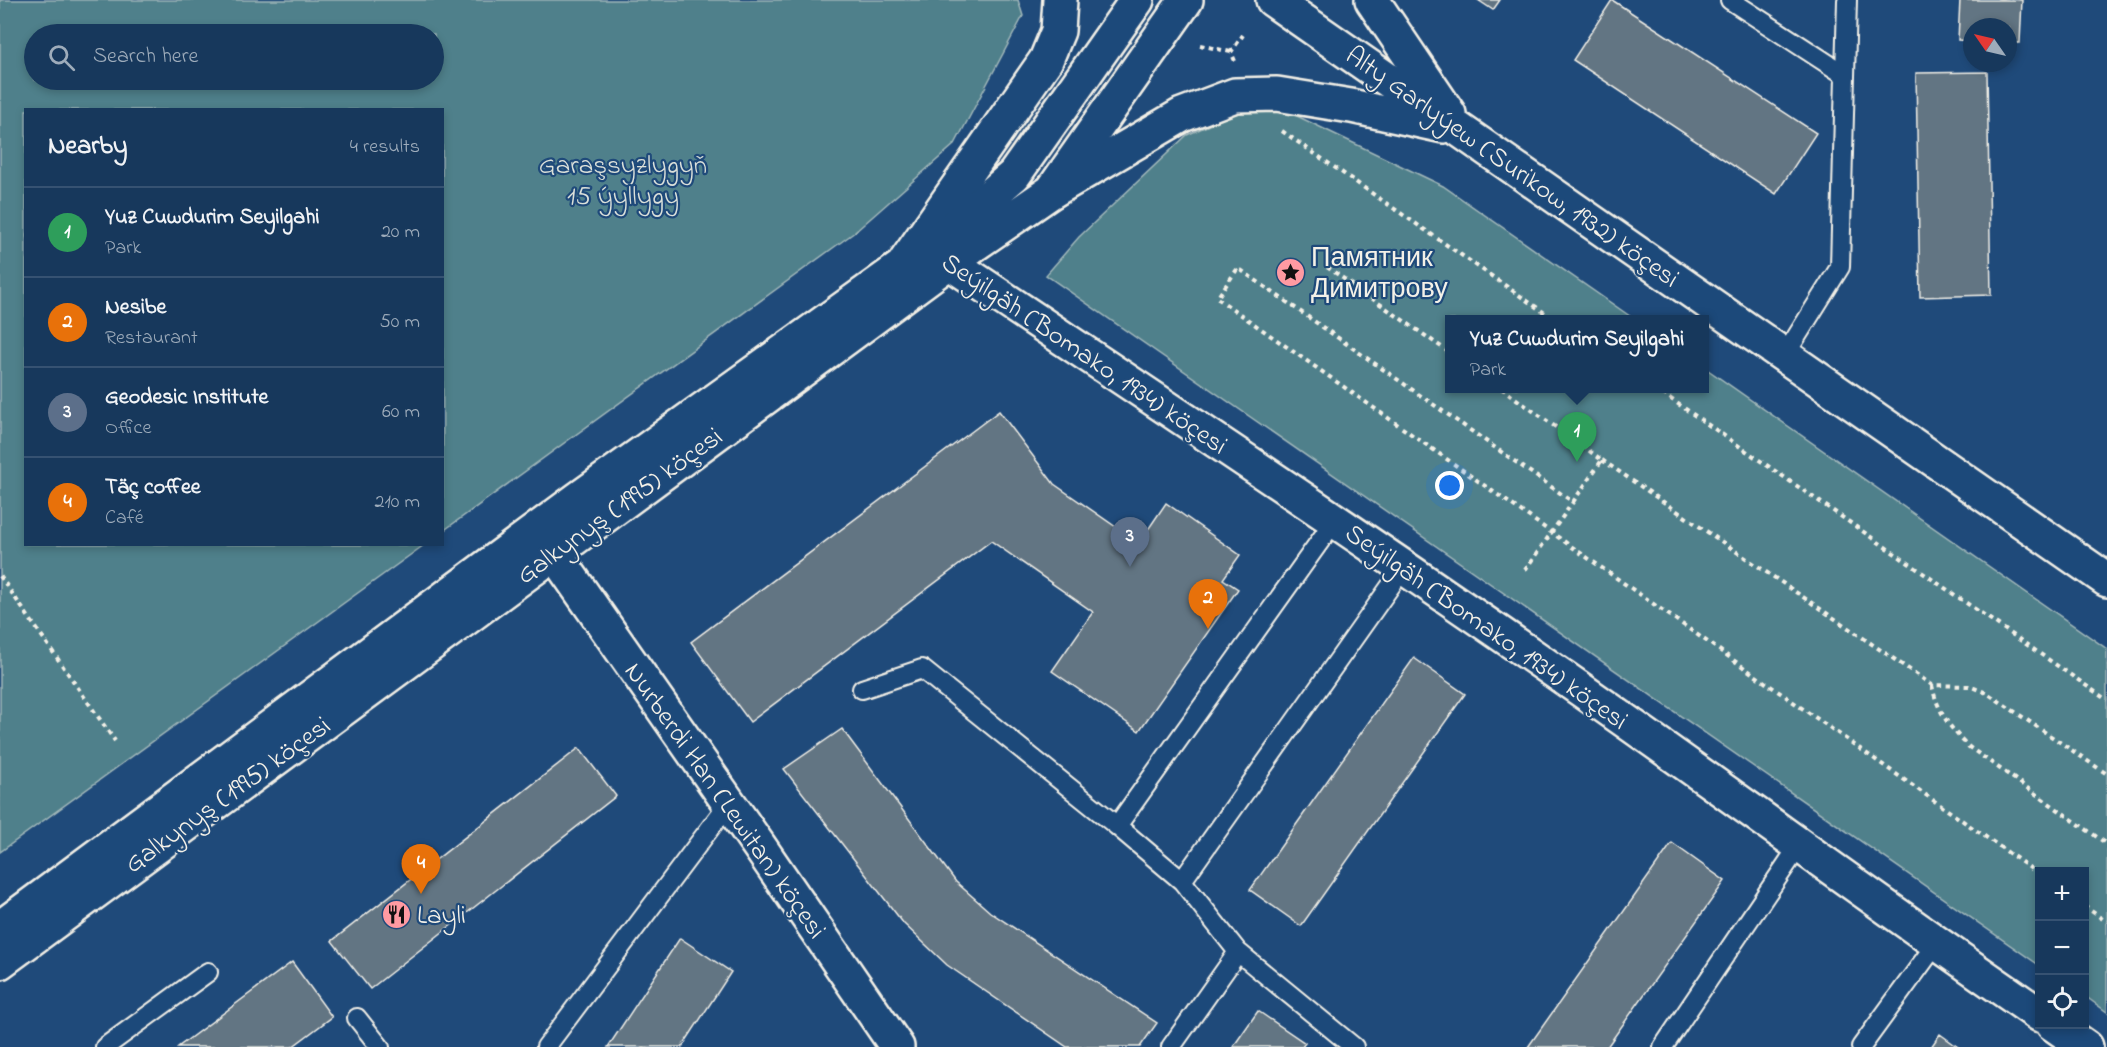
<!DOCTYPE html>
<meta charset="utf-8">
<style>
:root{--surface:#17385c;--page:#203f62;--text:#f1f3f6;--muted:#9eacbb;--line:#365272;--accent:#bca0f2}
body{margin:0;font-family:"Indie Flower",sans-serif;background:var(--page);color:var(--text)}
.controls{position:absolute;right:18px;bottom:18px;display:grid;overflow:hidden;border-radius:0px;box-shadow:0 3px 9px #0003}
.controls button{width:54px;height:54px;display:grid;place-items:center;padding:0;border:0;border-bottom:2px solid var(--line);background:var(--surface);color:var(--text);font:30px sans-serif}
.compass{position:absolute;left:1963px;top:18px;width:54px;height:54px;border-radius:50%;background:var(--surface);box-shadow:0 3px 9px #0003;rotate:304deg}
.you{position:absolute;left:1450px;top:486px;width:21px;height:21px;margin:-15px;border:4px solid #fff;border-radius:50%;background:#1a73e8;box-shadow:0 0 0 9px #1a73e833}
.badge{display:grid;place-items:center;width:39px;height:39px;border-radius:50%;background:var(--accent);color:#fff;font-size:20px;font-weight:700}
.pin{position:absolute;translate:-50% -50px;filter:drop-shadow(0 2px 3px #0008)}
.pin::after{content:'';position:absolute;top:32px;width:21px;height:18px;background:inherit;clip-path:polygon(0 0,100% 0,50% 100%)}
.popup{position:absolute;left:1445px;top:315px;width:264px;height:78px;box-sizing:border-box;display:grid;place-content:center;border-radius:0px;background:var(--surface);filter:drop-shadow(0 2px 4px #0005);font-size:20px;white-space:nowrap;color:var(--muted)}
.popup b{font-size:22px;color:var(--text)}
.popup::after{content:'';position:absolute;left:50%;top:100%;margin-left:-12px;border:12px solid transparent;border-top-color:var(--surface)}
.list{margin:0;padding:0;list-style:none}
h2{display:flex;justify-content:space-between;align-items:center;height:78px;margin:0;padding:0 24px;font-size:26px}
h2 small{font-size:20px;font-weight:400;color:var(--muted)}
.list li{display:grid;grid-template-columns:39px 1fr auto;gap:18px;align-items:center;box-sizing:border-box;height:90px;padding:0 24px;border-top:2px solid var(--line)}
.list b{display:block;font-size:22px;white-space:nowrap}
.list p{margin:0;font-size:20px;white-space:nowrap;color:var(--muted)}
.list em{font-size:20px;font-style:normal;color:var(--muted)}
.icon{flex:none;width:33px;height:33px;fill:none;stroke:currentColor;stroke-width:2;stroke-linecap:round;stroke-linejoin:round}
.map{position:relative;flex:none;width:2107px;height:1047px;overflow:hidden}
.search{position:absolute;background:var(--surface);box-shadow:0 3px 9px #0003;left:24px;top:24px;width:420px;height:66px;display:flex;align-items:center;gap:15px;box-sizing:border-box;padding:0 21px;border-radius:33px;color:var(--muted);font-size:22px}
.panel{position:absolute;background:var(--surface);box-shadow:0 3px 9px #0003;left:24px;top:108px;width:420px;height:438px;border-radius:0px}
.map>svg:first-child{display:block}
</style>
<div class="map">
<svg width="2107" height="1047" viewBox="0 0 2107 1047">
<rect width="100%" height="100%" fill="#1f4a7a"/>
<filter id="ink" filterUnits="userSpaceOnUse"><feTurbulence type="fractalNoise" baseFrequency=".0167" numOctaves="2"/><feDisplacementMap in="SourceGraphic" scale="12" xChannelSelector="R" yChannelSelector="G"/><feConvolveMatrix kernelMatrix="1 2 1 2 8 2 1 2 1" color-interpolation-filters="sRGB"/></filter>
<g filter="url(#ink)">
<path fill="#50808b" stroke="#a2b8ba" stroke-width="1.5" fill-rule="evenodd" d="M0 0H1018L1023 16 955 144 855 232 443 531 442 110H26V544L424 545 0 852ZM434 34V80H34V34Z
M1274 105 1443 186 1634 319 1450 320V388H1704L1705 368 2107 649V1012L2085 996 2084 872H2040L2039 965 1046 275 1079 237 1187 135 1246 108Z"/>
<path fill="#627483" stroke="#f4f1e8" stroke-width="1.5" d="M1478 0H1500L1493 10Z
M1612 0 1816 133 1776 194 1573 60Z
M1960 0H2022L2020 43H2008V27H1972V41L1958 40Z
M1987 72 1991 295 1920 297 1916 73Z
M999 411 1054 484 1139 543 1166 503 1240 555 1223 579 1238 589 1139 731 1052 671 1093 612 991 541 750 722 691 642Z
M1414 658 1465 694 1301 926 1250 890Z
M842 729 956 882 990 912 1157 1023 1140 1047H1067L947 965 904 924 784 769Z
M579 748 616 796 370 989 332 941Z
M1672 843 1725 881 1607 1047H1528Z
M680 938 731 972 682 1047H608Z
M292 962 332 1017 292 1047H178Z
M1258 1011 1305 1043 1302 1047H1233Z
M1940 1034 1958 1047H1931Z"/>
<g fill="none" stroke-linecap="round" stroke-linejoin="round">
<defs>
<path id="service" d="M1730 0 1845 75
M1785 355 1840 267 1847 0
M862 689 922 669 1117 826 1335 520
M1117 826 1182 881
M357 1018 380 1047
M105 1047 208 972
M546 1047 729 803
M1171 1047 1238 952
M1354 1047 1238 952 1182 881 1404 567
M1663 1047 1799 846
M1861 1047 1936 944"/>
<path id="minor" d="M554 553 759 846 897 1047"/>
<path id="tertiary" d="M1273 0 2107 580
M1372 0 1449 114
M1052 191 1182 115 1235 95 1277 94 1351 106 1443 126
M927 249 949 262C1167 408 1385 552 1600 703 1747 806 1891 913 2040 1015
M906 261 1046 60 1058 31 1060 0
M2053 1024 2086 1047"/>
<path id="secondary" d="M0 928 578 499 935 243 1014 175 1137 0
M0 962 949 262 1052 191 1186 0"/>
</defs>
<use href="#service" stroke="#f4f1e8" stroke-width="22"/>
<use href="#minor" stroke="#f4f1e8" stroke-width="38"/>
<use href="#tertiary" stroke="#f4f1e8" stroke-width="38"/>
<use href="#secondary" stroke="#f4f1e8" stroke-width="38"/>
<path stroke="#f4f1e8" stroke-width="4" stroke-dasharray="4.5 4.5" stroke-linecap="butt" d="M1200 45 1231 52
M1235 61 1231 52 1243 35
M1282 131 1555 320
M1327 267 1450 353
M1501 388 1602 460 1573 502 1238 268 1217 298 2040 875
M1655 388 2107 700
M1602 460 1932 685 1969 686 1987 693 2107 774
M1525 570 1573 502
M0 576 115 741
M1932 685C1937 711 1950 728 1969 747L2107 844
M2084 906 2107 922"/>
<use href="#service" stroke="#1f4a7a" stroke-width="18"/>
<use href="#minor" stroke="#1f4a7a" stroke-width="33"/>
<use href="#tertiary" stroke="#1f4a7a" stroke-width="33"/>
<use href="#secondary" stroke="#1f4a7a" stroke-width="33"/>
</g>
</g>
<defs>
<symbol id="sight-disc" viewBox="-11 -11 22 22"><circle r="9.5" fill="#ff9aa2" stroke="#1f4a7a"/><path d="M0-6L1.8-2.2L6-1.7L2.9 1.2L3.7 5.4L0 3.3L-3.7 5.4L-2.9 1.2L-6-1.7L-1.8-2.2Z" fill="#111"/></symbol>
<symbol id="restaurant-disc" viewBox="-11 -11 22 22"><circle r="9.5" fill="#ff9aa2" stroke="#1f4a7a"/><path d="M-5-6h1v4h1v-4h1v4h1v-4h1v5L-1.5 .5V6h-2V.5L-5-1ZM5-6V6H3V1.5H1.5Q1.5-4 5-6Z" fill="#111"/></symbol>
</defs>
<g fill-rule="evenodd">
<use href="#sight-disc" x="1274" y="256" width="33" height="33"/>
<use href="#restaurant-disc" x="380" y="898" width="33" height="33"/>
</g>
<g text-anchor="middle" stroke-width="4.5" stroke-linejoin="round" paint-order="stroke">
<g font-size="27" fill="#dbe0da" stroke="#1f4a7a">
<text x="623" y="173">Garaşsyzlygyň<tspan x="623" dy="31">15 ýyllygy</tspan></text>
</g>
<g font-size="27" fill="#f4f1e8" stroke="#1f4a7a">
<text transform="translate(1513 166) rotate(35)" y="9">Alty Garlyýew (Surikow, 1932) köçesi</text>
<text transform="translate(1085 353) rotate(34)" y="9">Seýilgäh (Bomako, 1934) köçesi</text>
<text transform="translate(619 505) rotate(-36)" y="9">Galkynyş (1995) köçesi</text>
<text transform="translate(1487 626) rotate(35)" y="9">Seýilgäh (Bomako, 1934) köçesi</text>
<text transform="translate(227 794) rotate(-36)" y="9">Galkynyş (1995) köçesi</text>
<text transform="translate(726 800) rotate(55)" y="9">Nurberdi Han (Lewitan) köçesi</text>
</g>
<g font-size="27" fill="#f4f1e8" stroke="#1f4a7a" text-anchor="start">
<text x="1311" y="266">Памятник<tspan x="1311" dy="31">Димитрову</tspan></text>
<text x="417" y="923">Layli</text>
</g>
</g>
</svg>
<div class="controls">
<button>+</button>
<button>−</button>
<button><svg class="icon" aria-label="locate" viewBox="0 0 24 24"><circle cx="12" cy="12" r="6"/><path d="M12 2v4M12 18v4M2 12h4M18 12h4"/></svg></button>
</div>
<svg class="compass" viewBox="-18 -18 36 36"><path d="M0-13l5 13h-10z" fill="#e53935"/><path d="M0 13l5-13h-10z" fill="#9eacbb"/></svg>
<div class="you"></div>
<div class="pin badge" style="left:1577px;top:462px;background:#2e9e5b">1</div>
<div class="popup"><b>Yuz Cuwdurim Seyilgahi</b>Park</div>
<div class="pin badge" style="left:1208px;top:629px;background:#e8710a">2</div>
<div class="pin badge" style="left:1130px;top:567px;background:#5c6f8a">3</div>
<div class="pin badge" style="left:421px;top:894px;background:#e8710a">4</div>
<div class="search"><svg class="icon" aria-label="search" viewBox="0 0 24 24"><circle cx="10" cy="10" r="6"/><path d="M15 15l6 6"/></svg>Search here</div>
<section class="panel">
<h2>Nearby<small>4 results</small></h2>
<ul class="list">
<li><span class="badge" style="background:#2e9e5b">1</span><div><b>Yuz Cuwdurim Seyilgahi</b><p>Park</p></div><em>20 m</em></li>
<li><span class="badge" style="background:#e8710a">2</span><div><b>Nesibe</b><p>Restaurant</p></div><em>50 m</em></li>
<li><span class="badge" style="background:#5c6f8a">3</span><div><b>Geodesic Institute</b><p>Office</p></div><em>60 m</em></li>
<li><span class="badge" style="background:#e8710a">4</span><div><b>Täç coffee</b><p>Café</p></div><em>210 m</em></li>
</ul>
</section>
</div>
